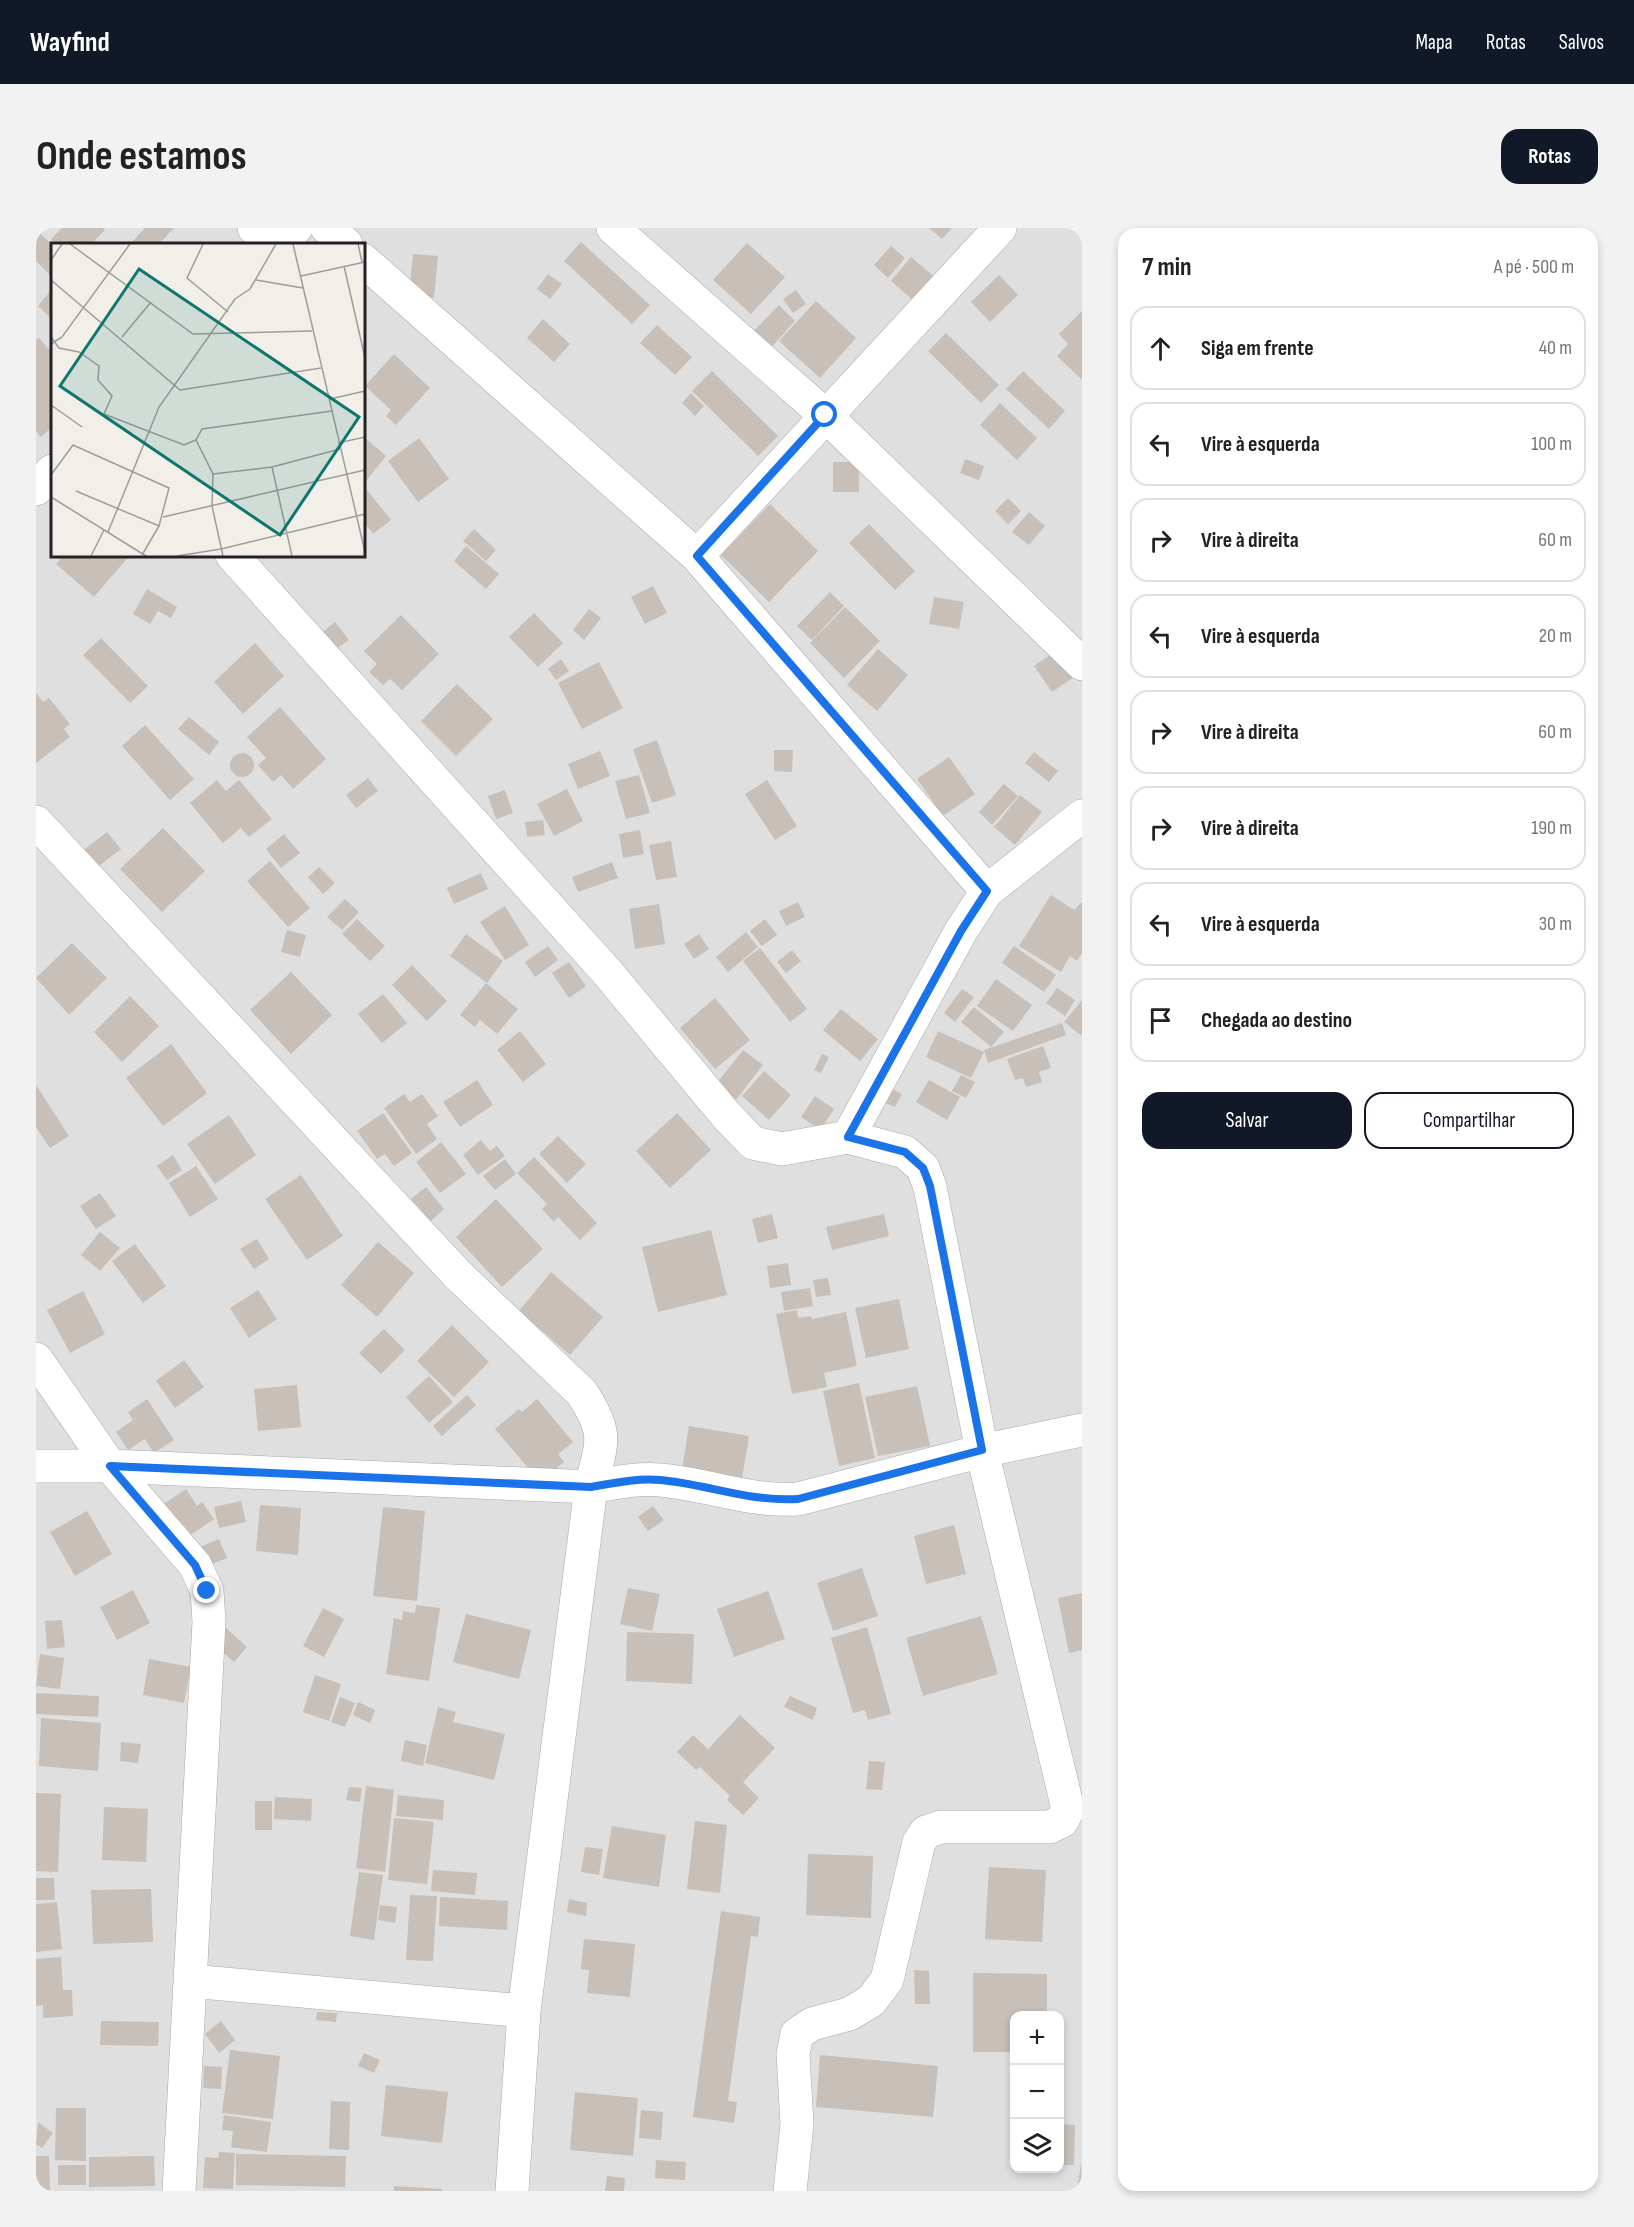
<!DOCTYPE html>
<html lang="pt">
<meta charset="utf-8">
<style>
:root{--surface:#fff;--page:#f2f2f2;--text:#222;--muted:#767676;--line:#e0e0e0;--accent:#111827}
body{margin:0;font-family:"Sofia Sans Condensed",sans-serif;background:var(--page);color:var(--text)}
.controls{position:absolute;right:18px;bottom:18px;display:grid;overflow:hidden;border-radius:12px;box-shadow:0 3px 9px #0003}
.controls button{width:54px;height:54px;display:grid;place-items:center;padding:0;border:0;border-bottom:2px solid var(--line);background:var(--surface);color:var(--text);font:30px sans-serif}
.stop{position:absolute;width:18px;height:18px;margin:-14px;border:4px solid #1a73e8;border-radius:50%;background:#fff}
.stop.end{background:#1a73e8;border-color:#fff;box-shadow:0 2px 6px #0008}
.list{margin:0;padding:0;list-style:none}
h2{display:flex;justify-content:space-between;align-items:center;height:78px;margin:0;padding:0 24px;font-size:26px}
h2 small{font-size:20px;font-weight:400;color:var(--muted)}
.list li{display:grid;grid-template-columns:39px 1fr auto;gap:18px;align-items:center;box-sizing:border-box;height:84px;margin:0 12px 12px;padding:0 12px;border:2px solid var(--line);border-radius:18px}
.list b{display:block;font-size:22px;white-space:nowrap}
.list em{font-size:20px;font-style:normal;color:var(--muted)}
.actions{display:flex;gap:12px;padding:18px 24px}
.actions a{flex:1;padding:14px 0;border:2px solid var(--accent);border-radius:18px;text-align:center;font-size:21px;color:var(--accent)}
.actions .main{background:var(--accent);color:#fff}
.icon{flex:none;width:33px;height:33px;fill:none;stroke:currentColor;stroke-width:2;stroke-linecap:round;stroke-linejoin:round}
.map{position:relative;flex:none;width:1046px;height:1963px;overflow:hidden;border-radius:18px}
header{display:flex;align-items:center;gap:36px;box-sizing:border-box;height:84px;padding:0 30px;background:var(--accent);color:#fff}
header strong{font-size:28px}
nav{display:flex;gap:33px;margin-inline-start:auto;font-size:21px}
.intro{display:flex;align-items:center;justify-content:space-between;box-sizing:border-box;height:144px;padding:0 36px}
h1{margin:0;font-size:42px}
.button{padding:15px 27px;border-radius:18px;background:var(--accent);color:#fff;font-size:21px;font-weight:700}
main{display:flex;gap:36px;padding:0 36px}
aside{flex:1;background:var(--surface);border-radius:18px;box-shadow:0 3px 9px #0003}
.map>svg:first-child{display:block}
</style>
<header>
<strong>Wayfind</strong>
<nav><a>Mapa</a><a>Rotas</a><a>Salvos</a></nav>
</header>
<div class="intro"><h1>Onde estamos</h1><a class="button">Rotas</a></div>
<main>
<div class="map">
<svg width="1046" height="1963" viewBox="0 0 1046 1963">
<rect width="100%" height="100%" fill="#f2efe9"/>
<path fill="#e0dfdf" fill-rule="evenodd" d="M0 0H1046V1963H0ZM16 16H327V327H16ZM978 1788H1023V1940H978Z"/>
<path fill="#c7bfb8" d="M26 0H67L69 2 55 16H20L15 11Z
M109 0H138L123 16H94Z
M893 0H916L906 11Z
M0 1 16 17V49L0 33Z
M545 14 614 77 596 96 528 33Z
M711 15 749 49 715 86 677 52Z
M855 18 869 30 852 50 838 37Z
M377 26 402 28 398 70 373 67Z
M875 29 900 50 879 74 855 53Z
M512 46 526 56 514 71 501 61Z
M963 47 982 67 954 94 935 74Z
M16 61V91L2 78Z
M760 62 770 76 757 85 747 71Z
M780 73 820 110 784 150 743 113Z
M743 77 759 93 732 123 715 106Z
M1046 83V152L1021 128 1032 116 1023 106Z
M507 91 534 116 518 134 491 110Z
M621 97 656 129 639 147 604 115Z
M910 105 963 157 945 175 892 123Z
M3 110 16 125V199L5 209 0 203V112Z
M358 126 394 160 360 197 350 188 355 182 329 158Z
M676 143 742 208 722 228 656 163Z
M987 143 1029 183 1013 201 970 161Z
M655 165 668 178 659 188 646 175Z
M964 175 1001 210 981 232 944 197Z
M327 208 350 228 330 253 327 250Z
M383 210 413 251 382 274 352 233Z
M929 231 948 238 943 252 924 245Z
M797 234H823V264H797Z
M331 262 355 292 337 306 327 293V265Z
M972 270 985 283 972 296 959 283Z
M734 276 782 323 733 374 685 327Z
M993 284 1009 298 993 317 976 304Z
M833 296 879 343 859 362 813 315Z
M438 301 460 322 450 333 427 313Z
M430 318 463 346 450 361 418 333Z
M28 327H94L58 369 20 336Z
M617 358 631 385 609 396 595 369Z
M111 361 141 379 135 390 122 383 114 396 97 386Z
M794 364 808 378 776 412 761 398Z
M898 369 928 374 923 401 893 396Z
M809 379 844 413 808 450 774 415Z
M553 381 565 390 548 412 537 402Z
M498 385 527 415 502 439 473 409Z
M365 387 403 426 366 462 354 451 347 457 333 444 341 436 328 423Z
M299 394 313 412 296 424 283 407Z
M65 410 112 458 94 475 47 427Z
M219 415 248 448 207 486 178 454Z
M1025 419 1044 445 1016 464 998 438Z
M842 421 872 447 841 483 811 457Z
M525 431 533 443 520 452 512 441Z
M563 434 587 480 546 501 522 455Z
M421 456 457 491 420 528 385 493Z
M0 465 7 474 13 470 34 496 28 501 34 509 0 535Z
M244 479 290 531 257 561 245 547 237 554 222 537 230 530 211 509Z
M153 489 183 514 173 527 142 501Z
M109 497 158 551 134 572 86 518Z
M621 512 640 567 616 575 597 521Z
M738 522H757L756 544 738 543Z
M564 523 574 548 542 561 532 536Z
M998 524 1022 543 1013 554 989 535Z
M194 537a12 12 0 1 1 24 0a12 12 0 1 1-24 0Z
M913 529 939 566 907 588 881 551Z
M603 547 614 585 590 591 579 553Z
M332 550 342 563 320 580 310 567Z
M181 552 190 563 203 552 236 591 213 609 205 600 187 615 154 575Z
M731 552 761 598 739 612 709 566Z
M968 556 982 568 956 597 943 584Z
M531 561 547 593 518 608 501 576Z
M469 562 477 585 460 591 452 568Z
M984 567 1006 584 979 617 958 599Z
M507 592 509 607 491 609 489 594Z
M127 600 169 643 126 684 84 641Z
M604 602 608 626 587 630 583 606Z
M71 604 85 621 51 647 37 630Z
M248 606 264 625 245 640 230 621Z
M635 613 641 649 620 652 613 617Z
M234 633 274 680 252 699 211 653Z
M576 634 582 650 542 664 536 649Z
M283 639 299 655 287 666 272 649Z
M445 645 452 661 418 676 411 660Z
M1015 667 1038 682 1046 674V725L1041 733 1034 728 1025 744 983 718Z
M309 671 323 684 306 702 291 689Z
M762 674 769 689 750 698 743 683Z
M623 676 629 716 599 721 593 681Z
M469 678 493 717 469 732 444 694Z
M321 691 349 718 334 733 306 706Z
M729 691 741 707 726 718 714 703Z
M251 702 270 707 264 729 245 724Z
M710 704 722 719 692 744 680 729Z
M430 706 467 733 451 755 414 728Z
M663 706 673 721 658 731 648 716Z
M36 715 71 750 33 787 0 750Z
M512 718 522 732 499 749 489 734Z
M978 718 1020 747 1008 764 966 735Z
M724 720 771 781 754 794 707 733Z
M756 722 765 733 750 745 741 734Z
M533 734 550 758 533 770 516 745Z
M376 737 411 773 391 793 356 757Z
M255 744 296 787 255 826 214 782Z
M960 751 996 777 977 803 941 778Z
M450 755 482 781 461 806 444 792 439 799 424 787Z
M1021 760 1039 772 1029 788 1010 775Z
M926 761 938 769 919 794 908 785Z
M347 766 371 795 346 815 322 786Z
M94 768 123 798 86 834 58 804Z
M679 770 714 812 679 841 644 800Z
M1046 772V808L1028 794Z
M938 779 968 804 955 819 925 794Z
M805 781 842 811 824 833 787 802Z
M1026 795 1030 807 952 835 948 822Z
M484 803 510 836 487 854 461 822Z
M902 803 948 824 935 850 890 829Z
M135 816 171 865 127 898 90 850Z
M1007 818 1015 840 1003 844 1006 854 990 859 987 850 979 852 971 831Z
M707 822 727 837 700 872 680 856Z
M786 826 793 829 785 845 778 842Z
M728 843 755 867 733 892 706 868Z
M925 847 939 854 930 870 916 863Z
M441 852 457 877 424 899 407 874Z
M893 852 924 869 911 892 880 874Z
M0 857 33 908 14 920 0 899Z
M852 859 866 866 859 879 845 873Z
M368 866 374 874 386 866 402 888 391 896 401 911 380 926 348 880Z
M779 868 798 881 784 902 765 889Z
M347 885 376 925 358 938 349 926 341 931 321 903Z
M641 885 675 922 634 960 600 923Z
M193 887 220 927 179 956 151 916Z
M522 908 550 936 531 955 503 926Z
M445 912 454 923 461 918 469 928 442 947 427 927Z
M405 914 430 946 404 965 380 934Z
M137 927 146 942 131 952 121 938Z
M498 929 561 995 544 1012 522 989 518 994 506 981 511 976 481 945Z
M469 931 480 946 459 962 447 948Z
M160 938 182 971 154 989 133 955Z
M265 947 307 1008 271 1032 229 971Z
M390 959 408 981 395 993 375 971Z
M64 965 80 988 60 1001 44 978Z
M460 971 507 1021 466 1059 420 1009Z
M736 986 742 1010 722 1015 716 991Z
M848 986 853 1008 796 1022 790 999Z
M675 1002 691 1067 622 1084 606 1019Z
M64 1004 84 1020 64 1043 45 1027Z
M221 1011 233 1031 218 1041 204 1021Z
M342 1014 378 1045 341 1089 305 1057Z
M99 1016 130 1058 107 1075 76 1033Z
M752 1035 755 1057 734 1060 731 1038Z
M515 1044 567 1089 534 1127 483 1083Z
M792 1050 795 1067 780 1069 777 1052Z
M774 1060 777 1078 748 1083 745 1064Z
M222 1062 241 1091 213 1110 194 1080Z
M47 1063 69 1106 34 1125 11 1082Z
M863 1071 873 1121 830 1130 819 1080Z
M761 1082 762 1090 775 1088 776 1091 810 1084 821 1138 788 1145 791 1159 756 1166 740 1086Z
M416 1097 453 1134 418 1169 381 1133Z
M348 1101 369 1122 345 1146 323 1125Z
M148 1132 168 1159 139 1180 120 1153Z
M393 1148 417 1174 393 1195 370 1169Z
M823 1155 839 1230 803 1238 787 1163Z
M261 1157 265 1199 222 1203 218 1161Z
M881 1158 894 1218 842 1228 829 1169Z
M431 1167 440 1177 406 1208 397 1198Z
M111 1171 138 1212 118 1225 109 1211 92 1222 80 1204 97 1192 92 1184Z
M501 1171 537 1214 522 1226 528 1234 504 1254 459 1201 483 1181 486 1184Z
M653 1198 713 1208 705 1257 645 1247Z
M150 1261 161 1278 166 1274 178 1291 155 1307 148 1297 138 1304 122 1280Z
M205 1273 210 1294 183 1300 178 1279Z
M224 1277 265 1280 262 1327 220 1323Z
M617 1278 628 1292 612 1303 602 1289Z
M347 1279 389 1283 381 1373 337 1368Z
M51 1283 76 1326 39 1348 14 1304Z
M918 1297 930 1346 890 1356 878 1308Z
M183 1311 191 1330 169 1339 161 1320Z
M826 1340 842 1388 797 1403 781 1355Z
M592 1360 624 1366 616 1403 584 1396Z
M97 1362 114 1395 81 1412 64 1379Z
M732 1363 749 1411 698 1429 681 1381Z
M1046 1365V1422L1033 1425 1022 1370Z
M380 1377 404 1380 393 1453 350 1446 358 1390 366 1392 367 1383 379 1385Z
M287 1380 308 1391 288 1429 267 1418Z
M430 1386 495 1402 483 1451 417 1434Z
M945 1388 962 1446 887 1468 870 1410Z
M26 1392 29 1419 11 1421 9 1393Z
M189 1399 211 1419 198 1434 175 1414Z
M831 1399 855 1486 832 1492 829 1482 817 1485 795 1410Z
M591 1404 658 1406 656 1456 590 1453Z
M4 1426 28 1430 24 1461 0 1458Z
M113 1431 155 1439 148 1475 107 1467Z
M279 1447 305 1456 293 1493 267 1484Z
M0 1465 63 1468 62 1489 0 1486Z
M754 1468 781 1480 777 1492 748 1479Z
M304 1469 319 1475 309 1499 295 1494Z
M322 1474 339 1482 334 1495 317 1487Z
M402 1479 420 1484 417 1494 469 1506 458 1552 389 1535Z
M704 1487 739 1520 707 1554 723 1570 707 1587 691 1572 694 1568 664 1539 660 1542 641 1524 657 1507 672 1521Z
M5 1490 65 1495 62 1543 3 1538Z
M369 1512 391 1517 387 1538 365 1533Z
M85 1514 105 1516 102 1535 84 1533Z
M833 1533 849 1534 846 1562 830 1561Z
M330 1558 358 1562 349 1644 320 1640Z
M313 1559 326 1560 324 1574 310 1572Z
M0 1565 25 1566 22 1644 0 1643Z
M362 1567 408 1572 407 1592 360 1588Z
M239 1569 276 1571 275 1593 238 1591Z
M219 1573H236V1602H219Z
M68 1579 112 1581 110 1634 66 1632Z
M358 1590 398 1594 391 1656 352 1652Z
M659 1593 691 1597 684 1665 651 1661Z
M576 1598 630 1607 623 1659 567 1650Z
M549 1619 567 1621 563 1647 545 1644Z
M772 1626 837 1628 835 1690 770 1687Z
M953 1639 1010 1642 1006 1714 949 1711Z
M397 1642 441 1645 439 1667 395 1663Z
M323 1644 347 1647 338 1712 314 1708Z
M0 1650H18L19 1672H0Z
M115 1661 117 1714 57 1716 55 1662Z
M374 1667 401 1668 397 1733 370 1732Z
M404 1669 472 1673 471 1702 403 1698Z
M533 1671 551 1675 550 1688 531 1684Z
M21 1674 26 1721 0 1724V1676Z
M344 1677 361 1679 359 1695 342 1692Z
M685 1683 724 1689 722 1709 715 1708 692 1873 701 1874 698 1895 657 1889Z
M548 1711 599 1716 594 1769 551 1765 553 1742 545 1741Z
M25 1729 27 1762H36L37 1788 7 1790V1777L0 1778V1731Z
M878 1742 893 1743 894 1776H879Z
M937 1745 1011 1746V1788H978V1824H937Z
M281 1784 301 1785 300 1794 280 1792Z
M65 1793 123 1794 122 1818 64 1817Z
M185 1793 199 1812 183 1825 169 1806Z
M194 1822 244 1828 237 1891 186 1885Z
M328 1825 344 1832 338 1845 322 1838Z
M784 1827 902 1838 897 1889 780 1879Z
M168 1838 186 1839 185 1861 167 1860Z
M350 1857 412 1864 406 1915 345 1908Z
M539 1864 602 1870 597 1928 534 1922Z
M295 1873 314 1874 313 1922 293 1921Z
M20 1880H50V1933L19 1932Z
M605 1882 627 1884 625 1912 603 1910Z
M188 1887 235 1894 231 1924 195 1919 197 1903 186 1902Z
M2 1894 17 1905 6 1920 0 1916Z
M1023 1896 1039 1897 1038 1937H1023Z
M183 1924 199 1925 197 1961 167 1960 169 1929 182 1930Z
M200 1926 310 1928 309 1959 200 1957Z
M0 1928H13L14 1963H0Z
M118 1928 119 1958 53 1959V1929Z
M620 1932 650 1934 649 1952 619 1950Z
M1045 1935 1046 1963H1041Z
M22 1937H50V1957H22Z
M571 1948 589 1950 588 1963H569Z
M358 1958 406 1961V1963H358Z"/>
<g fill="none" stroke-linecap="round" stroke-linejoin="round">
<defs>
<path id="minor" d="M218 0 236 16
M291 0 310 16
M577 0 789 187 1046 436
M246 16 260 0
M327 32 661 328 951 663
M0 261 16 243
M196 327 571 744 690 887 717 915 746 921 812 909 869 924 887 940 894 959 946 1223 1032 1581 1026 1593 1014 1599H905L890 1604 883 1614 851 1752 835 1773 813 1786 776 1796 761 1806 757 1826 761 1896 754 1963
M661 328 964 0
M0 594 422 1047 546 1165C573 1207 566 1213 555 1259L488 1783 476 1963
M812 909 925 703 951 663 1046 588
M0 1131 74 1238 159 1337 171 1363 173 1394 143 1963
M0 1238H74L555 1259C578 1255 600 1250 624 1252 671 1256 713 1274 762 1271L946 1223 1046 1202
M154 1753 488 1783"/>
</defs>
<use href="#minor" stroke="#a9a9a9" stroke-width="34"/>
<use href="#minor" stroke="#fff" stroke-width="33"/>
</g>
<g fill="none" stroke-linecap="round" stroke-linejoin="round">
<path stroke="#1a73e8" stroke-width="8" d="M171 1363 159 1337 74 1238 555 1259C578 1255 600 1250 624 1252 671 1256 713 1274 762 1271L946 1222 894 958 887 940 869 924 812 909 925 703 951 663 661 328 789 187"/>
</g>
<g transform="translate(15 15)">
<rect width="314" height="314" fill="#f2efe9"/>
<path fill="none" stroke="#9f9d99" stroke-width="1.5" d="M19 1 142 91 261 88M152 1 136 35 177 69M242 1 314 309M307 1 311 19M0 17 11 1M293 23 314 115M250 33 314 19M0 37 129 147 270 125M205 37 252 45M0 94 8 105 28 109 48 123 47 137 61 153 53 171 133 202 145 197 151 186 281 168M71 94 100 59M0 101 11 94 79 1M279 156 314 148M0 162 31 184M145 197 162 231 161 263 172 313M287 200 314 194M221 224 241 313M162 231 221 224 289 206M0 232 22 202 118 245 108 283 25 248M0 254 95 313M112 274 314 227M57 289 108 164 184 56 199 46 225 1M91 312 108 283M40 313 53 287M126 313 170 306 314 271"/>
<path fill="#0f766e" fill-opacity="0.15" stroke="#0f766e" stroke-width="3" d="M88 26 308 174 229 292 9 143Z"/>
<rect width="314" height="314" fill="none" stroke="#222" stroke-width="3"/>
</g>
</svg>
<div class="controls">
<button>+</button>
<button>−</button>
<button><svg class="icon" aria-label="layers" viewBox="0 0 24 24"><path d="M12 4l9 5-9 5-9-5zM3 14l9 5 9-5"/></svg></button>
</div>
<div class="stop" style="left:789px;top:187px"></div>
<div class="stop end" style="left:171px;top:1363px"></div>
</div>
<aside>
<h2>7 min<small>A pé · 500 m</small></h2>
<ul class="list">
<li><svg class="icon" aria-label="ahead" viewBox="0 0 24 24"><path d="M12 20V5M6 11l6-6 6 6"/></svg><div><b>Siga em frente</b></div><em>40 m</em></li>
<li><svg class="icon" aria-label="left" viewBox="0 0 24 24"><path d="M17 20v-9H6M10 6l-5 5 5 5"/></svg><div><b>Vire à esquerda</b></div><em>100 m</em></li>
<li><svg class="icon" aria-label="right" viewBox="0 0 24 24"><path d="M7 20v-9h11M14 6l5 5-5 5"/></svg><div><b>Vire à direita</b></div><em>60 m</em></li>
<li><svg class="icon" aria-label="left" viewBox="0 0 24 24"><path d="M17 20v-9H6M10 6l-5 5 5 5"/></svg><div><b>Vire à esquerda</b></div><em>20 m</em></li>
<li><svg class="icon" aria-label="right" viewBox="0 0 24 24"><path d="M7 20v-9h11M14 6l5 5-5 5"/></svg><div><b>Vire à direita</b></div><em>60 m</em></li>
<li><svg class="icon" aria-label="right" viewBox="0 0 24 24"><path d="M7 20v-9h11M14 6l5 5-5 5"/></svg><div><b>Vire à direita</b></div><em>190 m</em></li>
<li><svg class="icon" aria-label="left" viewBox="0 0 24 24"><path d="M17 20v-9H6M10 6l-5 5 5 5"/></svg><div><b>Vire à esquerda</b></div><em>30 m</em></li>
<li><svg class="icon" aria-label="arrive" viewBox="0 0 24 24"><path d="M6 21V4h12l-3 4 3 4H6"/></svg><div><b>Chegada ao destino</b></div></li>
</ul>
<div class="actions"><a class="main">Salvar</a><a>Compartilhar</a></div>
</aside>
</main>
